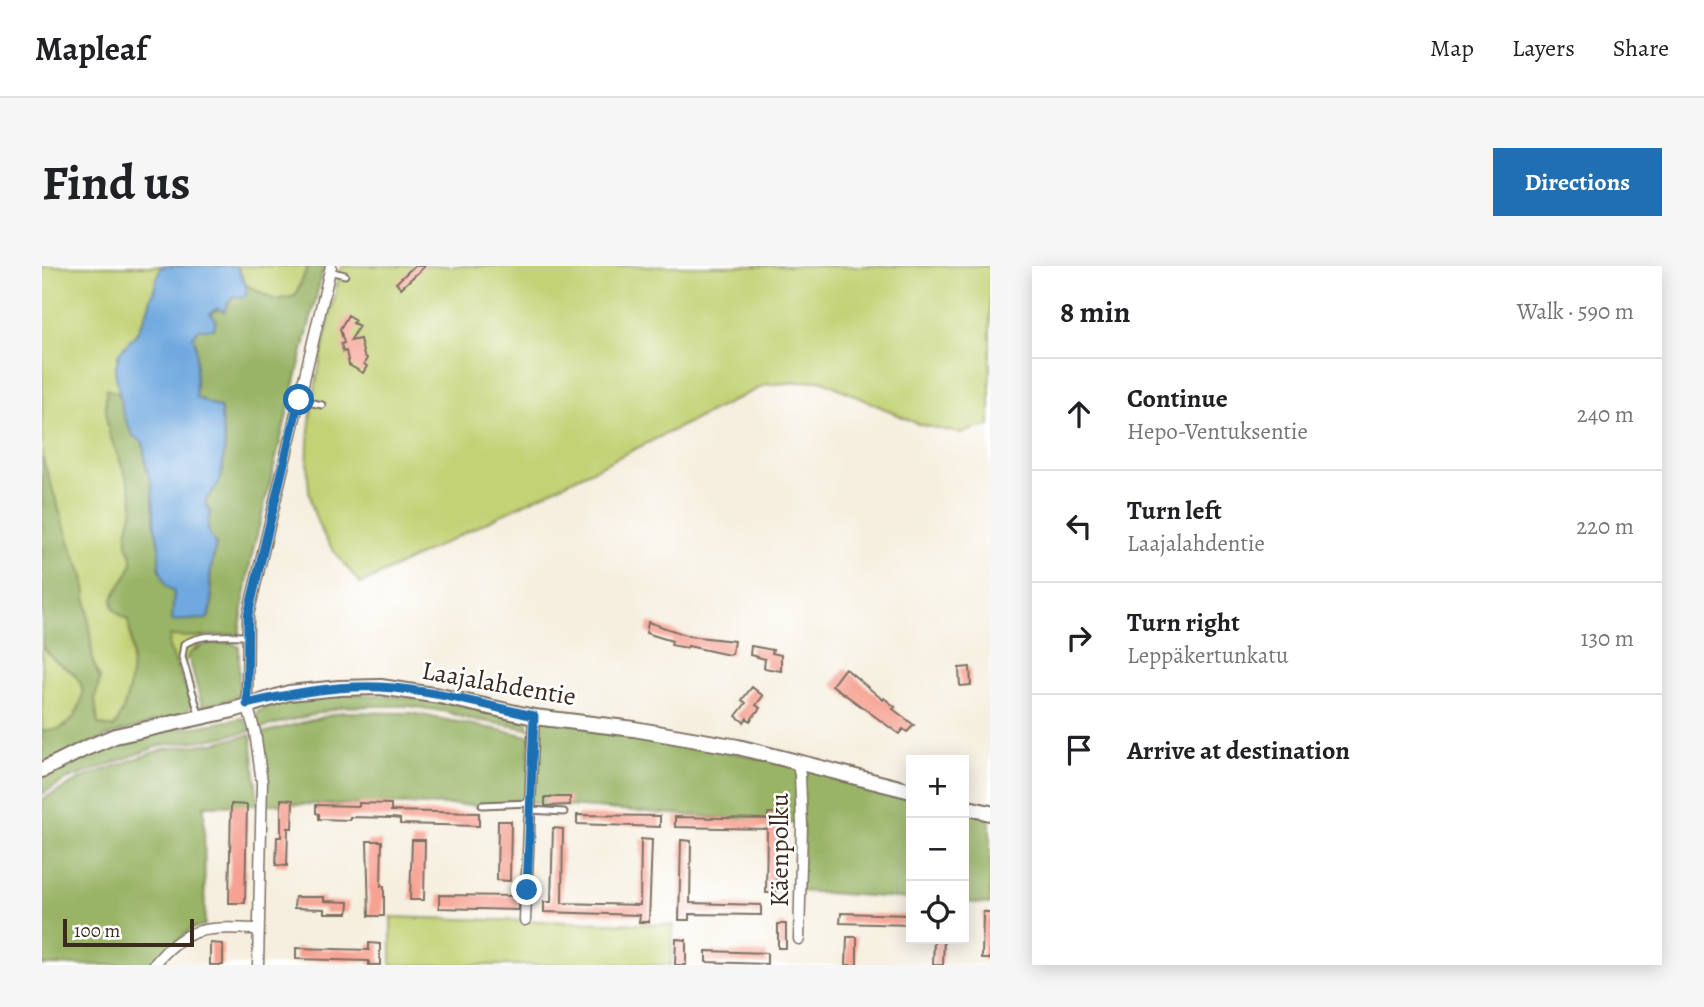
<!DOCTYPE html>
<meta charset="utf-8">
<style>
:root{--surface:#fff;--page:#f6f6f6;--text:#202124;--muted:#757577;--line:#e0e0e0;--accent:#1f6fb2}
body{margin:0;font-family:Alegreya,serif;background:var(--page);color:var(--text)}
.controls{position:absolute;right:21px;bottom:21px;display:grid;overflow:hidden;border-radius:0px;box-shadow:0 4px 18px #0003}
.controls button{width:63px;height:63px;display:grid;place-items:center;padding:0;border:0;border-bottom:2px solid var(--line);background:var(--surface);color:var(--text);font:35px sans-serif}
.scale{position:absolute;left:21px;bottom:18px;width:131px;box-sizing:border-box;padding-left:7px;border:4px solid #3b2a1e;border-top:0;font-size:19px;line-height:24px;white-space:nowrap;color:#3b2a1e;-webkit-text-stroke:5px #fff;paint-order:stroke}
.stop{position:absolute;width:21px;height:21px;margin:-16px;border:5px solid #1f6fb2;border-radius:50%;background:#fff}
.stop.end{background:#1f6fb2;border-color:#fff;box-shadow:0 2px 7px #0008}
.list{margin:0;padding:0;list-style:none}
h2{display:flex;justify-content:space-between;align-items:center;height:91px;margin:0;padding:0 28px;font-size:30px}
h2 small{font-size:23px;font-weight:400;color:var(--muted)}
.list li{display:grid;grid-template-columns:46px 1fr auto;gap:21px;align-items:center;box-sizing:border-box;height:112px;padding:0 28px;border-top:2px solid var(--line)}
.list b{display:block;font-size:26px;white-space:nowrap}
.list p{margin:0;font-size:23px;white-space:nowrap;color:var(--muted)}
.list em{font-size:23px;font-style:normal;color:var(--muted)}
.icon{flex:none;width:38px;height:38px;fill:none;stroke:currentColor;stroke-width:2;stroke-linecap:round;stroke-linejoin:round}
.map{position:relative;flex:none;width:948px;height:699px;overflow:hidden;border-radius:0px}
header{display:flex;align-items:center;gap:42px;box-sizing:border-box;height:98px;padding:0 35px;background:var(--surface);border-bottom:2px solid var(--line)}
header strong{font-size:33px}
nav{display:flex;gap:38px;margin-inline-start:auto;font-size:24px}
.intro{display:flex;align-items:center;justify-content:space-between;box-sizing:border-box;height:168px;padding:0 42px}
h1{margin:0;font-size:49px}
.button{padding:18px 32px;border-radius:0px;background:var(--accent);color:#fff;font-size:24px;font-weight:700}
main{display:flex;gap:42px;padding:0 42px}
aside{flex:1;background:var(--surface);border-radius:0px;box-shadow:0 4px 18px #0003}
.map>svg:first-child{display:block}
</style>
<header>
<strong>Mapleaf</strong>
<nav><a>Map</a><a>Layers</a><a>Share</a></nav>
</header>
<div class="intro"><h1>Find us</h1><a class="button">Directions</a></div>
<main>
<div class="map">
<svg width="948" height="699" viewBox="0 0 948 699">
<rect width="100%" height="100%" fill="#fff"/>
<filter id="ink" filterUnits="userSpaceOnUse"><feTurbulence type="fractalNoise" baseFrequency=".0143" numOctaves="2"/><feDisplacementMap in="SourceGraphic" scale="14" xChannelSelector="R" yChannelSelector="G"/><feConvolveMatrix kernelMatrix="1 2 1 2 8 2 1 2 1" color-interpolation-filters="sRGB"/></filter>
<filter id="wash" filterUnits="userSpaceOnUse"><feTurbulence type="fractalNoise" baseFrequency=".00686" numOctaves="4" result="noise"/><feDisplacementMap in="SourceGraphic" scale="28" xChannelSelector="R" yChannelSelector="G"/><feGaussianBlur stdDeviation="1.57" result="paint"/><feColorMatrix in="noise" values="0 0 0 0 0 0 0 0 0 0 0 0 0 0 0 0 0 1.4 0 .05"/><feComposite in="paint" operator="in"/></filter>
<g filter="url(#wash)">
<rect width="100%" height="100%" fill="#f6efdf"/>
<path fill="#c2d274" stroke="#7e7e49" stroke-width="2" d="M0 0H272L176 356 91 456 0 484Z
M301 0H948V160L917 167 876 158 779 114 723 119 319 318C300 296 281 275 272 247 251 182 285 72 298 4Z
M349 651 631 659 629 699H349Z"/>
<path fill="#99b466" stroke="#6a6f42" stroke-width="2" d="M266 0H282L209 293 197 368 156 371 128 370 127 381 150 437 146 446 69 469 0 498V464C5 464 12 464 16 463 34 457 47 429 36 413 31 405 23 401 15 396 9 391 5 385 0 380V190L30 284 42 310 51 396 58 413 53 434 56 458 72 462C92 428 93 391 86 354 47 333 93 318 90 291 89 286 85 281 85 276 83 263 91 251 91 239 91 219 73 186 67 167 63 153 64 137 64 123L78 128C81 147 84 166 101 176L104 200 110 219 113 260 117 280V301L132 326 131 354 165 353C174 340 168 327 168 314 169 302 171 291 174 279L166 268 163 237 181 206 183 173 178 159 164 137 154 131V79L151 71C161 57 168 44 185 40 189 29 194 29 204 29V19L233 34 253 30Z
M189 376 197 381V428L191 433 160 440 146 388 164 378Z
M295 428 338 429 394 434 485 453 487 463 423 452 406 446 367 440H336L300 441 215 463V446L232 438Z
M300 446 369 447 488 470 484 537 440 539 223 538 217 468Z
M492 451 572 461 869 525V633L758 625 759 558 488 537Z
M201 452 209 465 171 473 120 479 24 514 0 528V510L44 487 101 469 137 461 147 462Z
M209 469 216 539 162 540 163 659 149 663 109 699H0V533L43 511 121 483 171 477Z
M922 541 948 547V638L922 636Z"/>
<path fill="#6fa9df" stroke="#556a7e" stroke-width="2" d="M119 0H195L204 19 205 29 199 32 192 30 188 33 182 46 176 42 168 47 174 54 172 63H157L151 71 154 79V131L179 143C179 154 180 161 182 171 184 177 180 208 178 214 175 223 166 227 163 237L169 247C163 260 166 267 174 279 171 291 169 301 168 314 168 327 174 340 165 353L130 355 132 326 124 320 117 301V280L113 260 110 219 104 200 101 176 91 170 81 147 73 105 77 87 94 68 104 49Z"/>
<g id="blocks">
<path fill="#f6a192" d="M372 0H383L359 22 354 17Z
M306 49 313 54 311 57 317 60 308 75 318 73 322 90 325 92 322 98 325 100 321 107 307 99 304 85 301 86 299 78 302 77 298 63Z
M606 356 647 370 692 375 690 388 687 389 646 380 645 382 629 379 630 375 604 367Z
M709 380 731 384 730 387 739 389V405L722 402 723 393 708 389Z
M928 401 929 419 918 420 917 402Z
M803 402 841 434 842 432 853 441 851 443 872 459 865 466 861 463 857 468 790 419Z
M710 421 721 430 714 439 718 442 708 455 705 452 702 456 694 450 704 437 700 434Z
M503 531H528V539L503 540Z
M239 533 251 534 250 562H246L245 600 234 599 235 571H239Z
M317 537 349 538V545L437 547V560L358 558V553L350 552 308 551V554L277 553V548L274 547V539L317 540Z
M189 538 205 539 203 637H187Z
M726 547H736L734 627H724L725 563 633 561V551L726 553Z
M535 549 618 550V561L535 558Z
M456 555H469L468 615 455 614Z
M511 562 521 563 520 637 598 639 599 573 610 574 607 656H597L598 649 502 646V636H509Z
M370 574H383L382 634H368Z
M639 574 649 575 648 637 719 639V649L647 648V654H637Z
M325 575H340L339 620H342V650H327Z
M397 629 476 630V644L397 642Z
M253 631H282V635L307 636 306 647H282V643L252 642Z
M941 646H948V693H940Z
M799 647 869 649V659L798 657Z
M736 658H744V682H736Z
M805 671H815V699H804Z
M634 673 644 674V699H633Z
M892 673H902L901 699H891Z
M168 677 181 678V699H168Z
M327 677 338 678V699H327V695L254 693V682L327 684Z
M664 685 725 687V698L664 696Z"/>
</g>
</g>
<g filter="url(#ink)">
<use href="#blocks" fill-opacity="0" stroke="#7c6f62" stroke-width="2"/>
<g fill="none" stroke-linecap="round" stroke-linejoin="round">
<defs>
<path id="lane" d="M287 5 303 9
M257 134 280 139
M158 451 140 391 142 378C162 367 183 370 205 370
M440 539 488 537
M488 544 522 546"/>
<path id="street" d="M755 496 758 509 760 559 757 673
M483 654 492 451
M112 699C146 657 168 662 217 663
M216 699 220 516 213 466 205 438 206 349 289 0"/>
<path id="secondary" d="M0 504 42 483 73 470 191 444 247 427 297 422 339 421 398 430 492 451 592 463 696 481 869 525
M922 541 948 547"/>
</defs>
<use href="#lane" stroke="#7c6f62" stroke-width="9"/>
<use href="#street" stroke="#7c6f62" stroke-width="13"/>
<use href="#secondary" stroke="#7c6f62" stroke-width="18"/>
<use href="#lane" stroke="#fff" stroke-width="5"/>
<use href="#street" stroke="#fff" stroke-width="10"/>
<use href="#secondary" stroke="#fff" stroke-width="14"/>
</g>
</g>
<g fill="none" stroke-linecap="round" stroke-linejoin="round" filter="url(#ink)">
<path stroke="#1f6fb2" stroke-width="9" d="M257 134 206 349 205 438C249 427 293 419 338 421 390 424 442 439 492 450L485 624"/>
</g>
<g text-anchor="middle" stroke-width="5" stroke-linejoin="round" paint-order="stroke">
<g font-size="26" fill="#3b2a1e" stroke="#fff">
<text transform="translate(457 417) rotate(10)" y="9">Laajalahdentie</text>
<text transform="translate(737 584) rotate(-90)" y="9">Käenpolku</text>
</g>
</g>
</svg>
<div class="controls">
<button>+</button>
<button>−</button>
<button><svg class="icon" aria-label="locate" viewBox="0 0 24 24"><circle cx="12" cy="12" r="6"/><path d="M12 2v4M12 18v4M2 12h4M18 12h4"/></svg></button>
</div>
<div class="scale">100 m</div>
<div class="stop" style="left:257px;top:134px"></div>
<div class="stop end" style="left:485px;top:624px"></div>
</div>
<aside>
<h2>8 min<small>Walk · 590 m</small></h2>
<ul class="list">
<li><svg class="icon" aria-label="ahead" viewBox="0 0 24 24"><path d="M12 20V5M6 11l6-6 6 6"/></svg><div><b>Continue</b><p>Hepo-Ventuksentie</p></div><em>240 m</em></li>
<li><svg class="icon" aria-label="left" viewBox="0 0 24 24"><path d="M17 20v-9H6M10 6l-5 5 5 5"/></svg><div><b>Turn left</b><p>Laajalahdentie</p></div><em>220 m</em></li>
<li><svg class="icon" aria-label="right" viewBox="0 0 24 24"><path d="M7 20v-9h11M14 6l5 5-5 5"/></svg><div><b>Turn right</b><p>Leppäkertunkatu</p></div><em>130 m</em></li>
<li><svg class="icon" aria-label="arrive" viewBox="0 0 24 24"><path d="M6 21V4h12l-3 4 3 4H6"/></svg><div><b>Arrive at destination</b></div></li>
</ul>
</aside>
</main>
